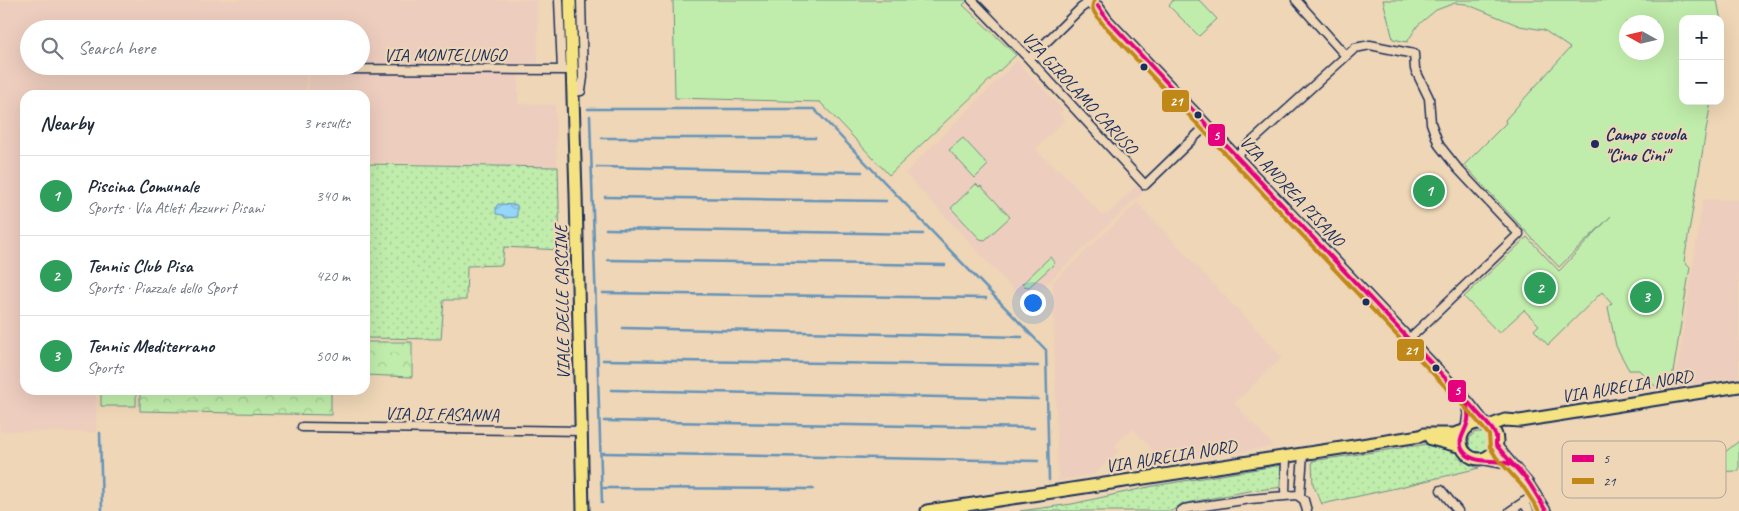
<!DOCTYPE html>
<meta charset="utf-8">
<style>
:root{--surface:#fff;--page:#f2f2f3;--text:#1f2937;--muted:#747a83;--line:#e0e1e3;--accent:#1b2f5e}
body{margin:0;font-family:Caveat,sans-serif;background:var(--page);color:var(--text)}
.controls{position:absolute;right:15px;top:15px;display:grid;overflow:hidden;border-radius:10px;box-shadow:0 5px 20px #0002}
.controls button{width:45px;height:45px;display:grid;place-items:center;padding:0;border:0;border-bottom:1px solid var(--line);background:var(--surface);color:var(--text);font:25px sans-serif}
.compass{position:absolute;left:1619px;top:15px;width:45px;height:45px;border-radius:50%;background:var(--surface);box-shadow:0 5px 20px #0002;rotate:278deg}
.you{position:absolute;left:1032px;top:302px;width:18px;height:18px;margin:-12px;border:4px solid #fff;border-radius:50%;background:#1a73e8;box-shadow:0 0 0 8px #1a73e833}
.badge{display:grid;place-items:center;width:32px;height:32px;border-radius:50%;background:var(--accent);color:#fff;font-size:16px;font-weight:700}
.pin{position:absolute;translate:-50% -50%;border:2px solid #fff;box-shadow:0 1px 5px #0006}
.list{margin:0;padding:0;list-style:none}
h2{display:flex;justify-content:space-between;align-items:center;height:65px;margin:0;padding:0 20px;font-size:21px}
h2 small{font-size:16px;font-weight:400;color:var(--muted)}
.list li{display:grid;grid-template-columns:32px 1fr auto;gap:15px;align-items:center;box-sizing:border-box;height:80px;padding:0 20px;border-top:1px solid var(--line)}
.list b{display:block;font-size:19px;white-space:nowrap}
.list p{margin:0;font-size:16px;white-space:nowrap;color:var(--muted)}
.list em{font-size:16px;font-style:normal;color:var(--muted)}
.icon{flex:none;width:28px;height:28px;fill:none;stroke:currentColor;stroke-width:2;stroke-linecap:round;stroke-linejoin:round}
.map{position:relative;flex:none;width:1739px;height:511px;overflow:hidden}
.search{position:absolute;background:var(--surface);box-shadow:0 5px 20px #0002;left:20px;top:20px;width:350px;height:55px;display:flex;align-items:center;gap:12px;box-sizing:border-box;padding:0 18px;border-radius:28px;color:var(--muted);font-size:19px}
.panel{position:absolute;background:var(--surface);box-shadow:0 5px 20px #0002;left:20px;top:90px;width:350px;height:305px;border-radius:15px}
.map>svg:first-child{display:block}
</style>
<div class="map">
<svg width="1739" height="511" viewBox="0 0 1739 511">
<defs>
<pattern id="forest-crowns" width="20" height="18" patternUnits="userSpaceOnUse" patternTransform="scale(1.25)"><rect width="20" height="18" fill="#c0edab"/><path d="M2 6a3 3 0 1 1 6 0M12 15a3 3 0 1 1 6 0" fill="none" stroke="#a4cc96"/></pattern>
<pattern id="park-dots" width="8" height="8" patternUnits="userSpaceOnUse" patternTransform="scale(1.25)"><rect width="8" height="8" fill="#c0edab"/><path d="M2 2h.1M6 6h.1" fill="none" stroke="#a4cc96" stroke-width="1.8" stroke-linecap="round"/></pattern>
<pattern id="water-waves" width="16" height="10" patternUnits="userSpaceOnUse" patternTransform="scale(1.25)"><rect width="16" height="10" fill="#96d6f8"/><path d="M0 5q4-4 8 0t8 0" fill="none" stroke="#81b8d7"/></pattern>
</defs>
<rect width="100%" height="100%" fill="#eed6b6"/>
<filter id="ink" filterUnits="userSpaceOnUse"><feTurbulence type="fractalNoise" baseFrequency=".02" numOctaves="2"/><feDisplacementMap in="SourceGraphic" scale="10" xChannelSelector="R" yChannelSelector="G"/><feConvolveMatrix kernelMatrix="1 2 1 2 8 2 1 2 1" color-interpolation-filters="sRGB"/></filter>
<g filter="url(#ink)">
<path fill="#edcdbe" d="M14 0H537L538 63H361V29H29V66H252L276 67 278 69H306V95H25V390H96V432L0 431V2Z
M1017 61 1063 110 1059 114 1065 120 1035 149 1057 170 1059 169 1102 215 1108 214 1137 185 1143 192 1026 303 905 173Z
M308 69 317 74H518V104L555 105 557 166H480L365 161V95H308Z
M1703 200H1739V377L1675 387Z
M1137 203 1282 357 1234 403 1273 446 1165 464 1133 428 1114 446 1119 451 1094 474 1058 481 1053 282Z"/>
<path fill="#c0edab" stroke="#6e8e84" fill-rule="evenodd" d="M673 0H968L963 5 1016 55 889 175 820 102 675 98Z
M1173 0H1199L1217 19 1199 36 1169 6Z
M1383 0H1717L1723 32 1720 47V19H1683V101H1711L1684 261 1690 267 1671 385 1658 389 1639 370H1629L1616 346 1608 307 1612 303 1602 292 1548 345 1534 330 1539 325 1524 310 1499 333 1464 297 1527 237 1559 271 1611 216 1559 267 1464 165 1506 123 1505 120 1570 48 1544 30 1520 26 1466 4 1455 3 1436 10 1418 25 1407 42 1393 39ZM1656 22V52H1626V22Z
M963 138 988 165 975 178 949 150Z
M976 184 979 187 981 186 1010 217 985 240 980 239 951 208Z
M1050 257 1054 262 1053 265 1029 287 1024 286 1022 284Z
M101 390H136V406H101Z
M1739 441V471L1700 472Z"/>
<path fill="url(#forest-crowns)" stroke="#6e8e84" d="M365 342H412V377L365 375Z
M140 390H331V415L140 411Z"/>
<path fill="url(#park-dots)" stroke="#6e8e84" d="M365 164 558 167 560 250 504 247 502 265 467 266 466 300H444L441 339 365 338Z
M1469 442a10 10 0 1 1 20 0a10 10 0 1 1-20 0Z
M1428 444C1433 444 1440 443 1444 445 1459 450 1464 465 1479 468L1396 488 1322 504 1313 484 1312 461Z
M1282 465 1284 487 1249 491 1181 504 1172 511H1020L1072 504 1153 486Z"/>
<path fill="url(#water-waves)" stroke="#6593ba" d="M498 204 517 205V217L505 218 503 215 496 214V207Z"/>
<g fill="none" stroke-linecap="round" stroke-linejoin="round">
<path stroke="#6593ba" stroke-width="2.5" d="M588 109H814L1046 350 1049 480
M590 116 602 503
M602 138H815
M597 167 862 172
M605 197 886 201
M606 229 923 234
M608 260 945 265
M603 293 986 298
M623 328 1022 337
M603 360 1038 366
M611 390 1038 399
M604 421 1034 428
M100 433 102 511
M603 453 1038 461
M604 488 813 489"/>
<defs>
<path id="minor" d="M559 0 562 70
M972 0 1029 59 1145 185 1207 125
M1296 0 1346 56
M1029 59 1081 8 1088 3
M319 66 323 69 572 70
M572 92 581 91 583 77 581 0
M1236 156 1355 48 1370 45 1414 54 1415 69 1429 98 1431 123 1439 145 1458 169 1519 234 1409 339
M302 427 582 431
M1441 490 1458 511
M1285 495 1286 456
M1300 495 1303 454
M1523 502 1529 511
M1181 511 1184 509 1250 499 1297 495 1304 500 1307 511
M1510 511 1536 494"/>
<path id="tertiary" d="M1087 0 1092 6H1098
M1098 6 1107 19 1468 401 1487 425
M1465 401 1468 413 1466 428
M1496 445 1529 484 1546 511
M1480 459 1512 465"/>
<path id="primary" d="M570 0 576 194 583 511
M1461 441a18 18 0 1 1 36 0a18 18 0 1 1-36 0Z
M1489 426 1505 420 1520 421 1739 386
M1431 439 1462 447
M927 511 1420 436 1424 434H1454L1464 431"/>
</defs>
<use href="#minor" stroke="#1b2f5e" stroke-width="11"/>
<use href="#tertiary" stroke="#1b2f5e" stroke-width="12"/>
<use href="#primary" stroke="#1b2f5e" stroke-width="15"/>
<use href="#minor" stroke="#eed6b6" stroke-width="8"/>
<use href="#tertiary" stroke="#eed6b6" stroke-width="9"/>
<use href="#primary" stroke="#f5e382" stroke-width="11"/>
<defs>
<path id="bus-1" d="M1098 6 1107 19 1464 398C1467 405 1469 413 1468 420 1467 430 1457 439 1462 449 1472 467 1497 457 1512 465 1525 472 1538 498 1546 511
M1460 393 1492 429 1496 436V445L1522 475"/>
<path id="bus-2" d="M1095 0C1088 8 1097 16 1102 23L1472 415 1489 435 1490 447 1496 457 1524 488 1539 511"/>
</defs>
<use href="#bus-1" stroke="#eed6b6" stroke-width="8"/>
<use href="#bus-2" stroke="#eed6b6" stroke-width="8"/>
<use href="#bus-1" stroke="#e5007d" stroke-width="4"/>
<use href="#bus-2" stroke="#c08818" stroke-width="4"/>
</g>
</g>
<g fill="#1b2f5e" stroke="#eed6b6" stroke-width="2">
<circle cx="1144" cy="67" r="4.5"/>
<circle cx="1198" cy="115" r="4.5"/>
<circle cx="1595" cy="144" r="5"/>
<circle cx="1366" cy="302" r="4.5"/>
<circle cx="1436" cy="368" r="4.5"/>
</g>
<g text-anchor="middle" stroke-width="4.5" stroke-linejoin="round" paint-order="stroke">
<g font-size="18" fill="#1b2f5e" stroke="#eed6b6">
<text x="445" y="61">VIA MONTELUNGO</text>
<text transform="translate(1080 93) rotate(47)" y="6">VIA GIROLAMO CARUSO</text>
<text transform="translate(1292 191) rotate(47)" y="6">VIA ANDREA PISANO</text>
<text transform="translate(562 302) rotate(-91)" y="6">VIALE DELLE CASCINE</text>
<text transform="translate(1627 386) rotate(-9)" y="6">VIA AURELIA NORD</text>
<text transform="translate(442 414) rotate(1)" y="6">VIA DI FASANNA</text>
<text transform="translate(1171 456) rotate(-9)" y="6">VIA AURELIA NORD</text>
</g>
<g font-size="18" font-weight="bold" fill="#1b2f5e" stroke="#eed6b6" text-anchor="start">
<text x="1605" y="140">Campo scuola<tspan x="1605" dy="21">"Cino Cini"</tspan></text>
</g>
</g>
<rect x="1562" y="441" width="164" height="57" rx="8" fill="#eed6b6" stroke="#afa49c" stroke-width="1"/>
<rect x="1572" y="455" width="22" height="7" fill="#e5007d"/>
<rect x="1572" y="478" width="22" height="6" fill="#c08818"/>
<g font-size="14" fill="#1b2f5e">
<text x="1603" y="463">5</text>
<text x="1603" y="486">21</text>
</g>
<g stroke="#eed6b6" stroke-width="2">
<rect x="1161" y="89" width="29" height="24" rx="5" fill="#c08818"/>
<rect x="1207" y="123" width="19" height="24" rx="5" fill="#e5007d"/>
<rect x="1396" y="338" width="29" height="24" rx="5" fill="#c08818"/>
<rect x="1447" y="379" width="20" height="24" rx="5" fill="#e5007d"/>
</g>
<g font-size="14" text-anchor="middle" font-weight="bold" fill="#fff">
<text x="1176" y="106">21</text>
<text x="1216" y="140">5</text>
<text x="1411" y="355">21</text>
<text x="1457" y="395">5</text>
</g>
</svg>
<div class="controls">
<button>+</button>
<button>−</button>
</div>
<svg class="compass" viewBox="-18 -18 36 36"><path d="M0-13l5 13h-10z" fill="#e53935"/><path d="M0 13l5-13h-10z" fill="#747a83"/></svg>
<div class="you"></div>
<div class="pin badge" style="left:1429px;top:191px;background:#2e9e5b">1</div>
<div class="pin badge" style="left:1540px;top:288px;background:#2e9e5b">2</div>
<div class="pin badge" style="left:1646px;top:297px;background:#2e9e5b">3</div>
<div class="search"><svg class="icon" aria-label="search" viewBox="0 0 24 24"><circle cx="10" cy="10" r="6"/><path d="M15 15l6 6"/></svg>Search here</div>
<section class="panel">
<h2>Nearby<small>3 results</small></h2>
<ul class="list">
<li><span class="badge" style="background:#2e9e5b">1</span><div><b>Piscina Comunale</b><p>Sports · Via Atleti Azzurri Pisani</p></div><em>340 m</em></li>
<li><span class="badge" style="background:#2e9e5b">2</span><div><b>Tennis Club Pisa</b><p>Sports · Piazzale dello Sport</p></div><em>420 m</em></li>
<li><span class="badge" style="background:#2e9e5b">3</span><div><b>Tennis Mediterrano</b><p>Sports</p></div><em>500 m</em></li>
</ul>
</section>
</div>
